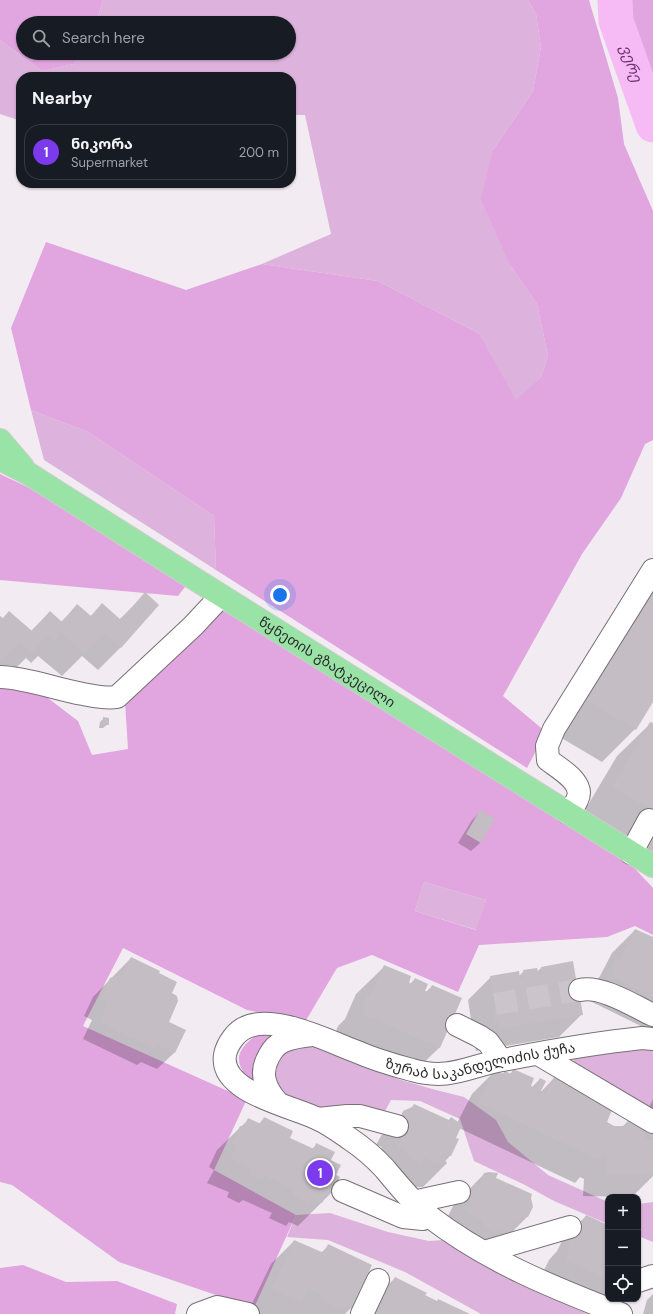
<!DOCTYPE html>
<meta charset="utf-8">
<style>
:root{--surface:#171b24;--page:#242831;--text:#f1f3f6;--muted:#9ea1a6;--line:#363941;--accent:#7c3aed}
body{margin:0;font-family:"DM Sans","Noto Sans Georgian",sans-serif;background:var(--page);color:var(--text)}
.controls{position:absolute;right:12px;bottom:12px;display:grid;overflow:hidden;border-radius:8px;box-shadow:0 1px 3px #0004}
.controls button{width:36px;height:36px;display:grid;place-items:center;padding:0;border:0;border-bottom:1px solid var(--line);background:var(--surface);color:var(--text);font:20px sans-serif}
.you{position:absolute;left:280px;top:595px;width:14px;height:14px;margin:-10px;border:3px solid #fff;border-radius:50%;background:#1a73e8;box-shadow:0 0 0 6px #1a73e833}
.badge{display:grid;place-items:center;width:26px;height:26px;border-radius:50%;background:var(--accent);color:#fff;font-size:13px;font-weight:700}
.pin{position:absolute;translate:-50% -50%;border:2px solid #fff;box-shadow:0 1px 4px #0006}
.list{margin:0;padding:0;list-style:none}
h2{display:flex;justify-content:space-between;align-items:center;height:52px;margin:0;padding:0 16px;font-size:17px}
h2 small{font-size:13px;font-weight:400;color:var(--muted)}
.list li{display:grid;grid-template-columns:26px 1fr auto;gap:12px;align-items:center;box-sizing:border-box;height:56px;margin:0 8px 8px;padding:0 8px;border:1px solid var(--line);border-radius:16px}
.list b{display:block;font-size:15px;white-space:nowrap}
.list p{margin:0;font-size:13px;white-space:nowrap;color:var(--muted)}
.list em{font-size:13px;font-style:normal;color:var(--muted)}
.icon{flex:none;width:22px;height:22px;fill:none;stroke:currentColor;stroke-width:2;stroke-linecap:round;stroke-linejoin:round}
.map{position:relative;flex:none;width:653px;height:1314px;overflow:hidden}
.search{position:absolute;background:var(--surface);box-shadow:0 1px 3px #0004;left:16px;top:16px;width:280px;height:44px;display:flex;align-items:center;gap:10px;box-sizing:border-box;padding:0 14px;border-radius:22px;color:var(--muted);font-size:15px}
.panel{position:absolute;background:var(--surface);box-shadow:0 1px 3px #0004;left:16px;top:72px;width:280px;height:116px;border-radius:16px}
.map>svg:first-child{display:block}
</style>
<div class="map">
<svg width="653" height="1314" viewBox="0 0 653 1314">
<rect width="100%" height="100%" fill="#f2ecf2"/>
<path fill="#ddb2dc" d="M103 0H528L536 14 541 47 533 91 493 150 510 265 537 304 548 356 541 377 516 401 480 334 378 281 262 264 331 234 305 115H291V77H21V121L0 114V40L42 71 74 64 80 53H289V23H96Z
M31 410 88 432 214 516 216 570 44 460Z
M424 882 486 900 477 930 415 911Z
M653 1043V1109L652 1111 571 1066 574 1059 584 1055Z
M299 1046H315L401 1080 436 1090 464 1097 496 1120 508 1142 548 1175 608 1202V1224L554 1201 523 1184 474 1161 460 1119 420 1101 391 1100 382 1117 332 1121 294 1104 278 1089 274 1074 279 1059 288 1049Z
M653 1202V1242L638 1236V1204Z
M330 1213 388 1232 429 1241 444 1240 500 1271 587 1314H481L405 1272 328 1240 287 1237 296 1215Z"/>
<path fill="#e1a5e0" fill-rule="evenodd" d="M0 0H103L96 23H23V53H80L74 64 42 71 0 40Z
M528 0H589L618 98 624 144 653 211V440L645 444 621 498 582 554 503 696 546 732 527 768 216 570 214 516 88 432 31 410 11 328 46 242 186 290 262 264 378 281 480 334 516 400 541 377 548 356 537 304 510 265 481 199 493 150 533 91 541 47 536 14Z
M625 0H653V103Z
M0 474 40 493 188 583 178 596 0 580Z
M224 603 626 859 653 888V935L635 926 607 937 479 945 458 992 372 955 337 968 305 1022 247 1010 123 948 83 1026 230 1092 246 1101 214 1170 296 1215 254 1308 119 1262 12 1185 0 1182V686L40 692 78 721 92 755 128 749 125 702ZM424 882 486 900 476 930 415 911Z
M278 1033C258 1048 248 1059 254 1086 243 1072 231 1060 246 1044 249 1041 254 1036 259 1035 264 1033 272 1034 278 1033Z
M23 1265 66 1282 117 1281 177 1304 175 1314H0V1268Z"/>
<path fill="#0003" d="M638 581 653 700 635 729 602 762 548 730Z
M145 594 121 647 98 670 82 656 62 676 38 656 31 663 26 658 8 676 0 669V618L31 631 50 612 61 622 77 606 90 617 102 605 119 620Z
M104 718 108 724 103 728H99L100 722Z
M651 723 653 724V866L579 820 617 756Z
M481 811 494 819 480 843 471 851 458 843 472 820Z
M635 930 653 938V1032L588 1000 593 984 600 976 612 953Z
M131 958 158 974 171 993 168 1022 185 1031 174 1053 157 1069 141 1062 137 1065 83 1039 92 1020 84 1016 93 997Z
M385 966 410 984 415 979 424 991 426 992 432 986 447 1030 439 1048 410 1076 335 1034 338 1026 345 1019 356 994Z
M541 968 582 1014 559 1037 476 1051 468 1000 491 977 519 976 524 971 537 972Z
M514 1070 532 1087 540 1079 539 1094 554 1078 606 1122 614 1127H622L627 1122 641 1123 653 1099V1176L632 1197 583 1196 584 1179 580 1177 575 1183 459 1128 454 1138 450 1156 445 1161 446 1164 423 1187H417L401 1181 378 1155 382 1147 376 1145 381 1136 404 1112 457 1123 472 1094 495 1071 502 1074 505 1072 510 1074Z
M264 1118 289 1138 312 1149 317 1144 330 1161 335 1176 339 1177 331 1193 298 1226 289 1222 286 1226 269 1218 272 1213 243 1200 239 1203 227 1197 229 1192 207 1183 214 1170 209 1167 217 1150 249 1119 259 1124Z
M485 1173 495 1178 531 1207 527 1217 504 1240 473 1255 445 1222 453 1206Z
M586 1216 608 1226V1294L602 1300 543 1272 549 1260 557 1251 563 1239Z
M294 1241 321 1253 328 1246 371 1265 351 1308 345 1314H253L248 1312 271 1264Z
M395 1278 424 1296 468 1314H366L372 1301Z
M653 1294V1314H643L647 1300Z"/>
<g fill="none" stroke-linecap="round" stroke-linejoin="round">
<path stroke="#f6baf5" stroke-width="35" id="s1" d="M615 0 616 21 653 125"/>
</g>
<path fill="#c4bdc4" d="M653 577V702L636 730 581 697Z
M145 592 159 605 121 648 104 633 85 654 61 633 55 641 48 635 31 654 19 643 3 660 0 658V616L3 618 9 611 32 631 50 611 62 622 77 604 91 616 102 603 121 620Z
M103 717 109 718V725L103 724Z
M650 722 653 723V809L641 802 640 804 612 787Z
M480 810 495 819 481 843 466 834Z
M635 929 653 937V998L611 976 614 970 611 968 616 959 618 961Z
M131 957 160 971 159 973 177 982 172 993 177 996 178 1001 169 1022 186 1030 175 1053 157 1045 155 1049 99 1022 108 1003 100 999 110 978 122 974Z
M573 961 576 979H578L580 992H579L583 1015 499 1029 498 1021 495 1022 493 1012H496L490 976 519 971 520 978 524 977 523 970 537 968 539 975 542 974 541 967Z
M384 965 411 976 409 983 412 984 415 978 428 984 425 991 429 992 432 985 462 998 440 1048 362 1014 366 1006 362 1005 367 996 369 998Z
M513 1069 534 1078 531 1086 535 1088 540 1078 546 1081 541 1091 546 1093 554 1077 614 1105 607 1122 614 1126H627V1121L644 1122V1140H653V1175L606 1174 607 1156 602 1154 599 1160 478 1103 495 1070 503 1074 505 1071 511 1074Z
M414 1104 449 1120 451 1117 458 1122 461 1127 456 1138 459 1139 451 1156H447L445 1159 447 1164 440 1165 424 1158 422 1163 406 1155 407 1151 397 1147 402 1135 399 1121 403 1111 412 1107Z
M264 1117 293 1131 290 1138 314 1149 316 1143 335 1152 331 1160 341 1165 336 1175 340 1177 332 1193 327 1192 322 1203 312 1199 309 1203 292 1195 294 1190 265 1176 263 1181 249 1174 251 1169 230 1159 236 1146 231 1144 240 1126 244 1127 248 1118 261 1124Z
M489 1172 498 1173 496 1178 532 1194 531 1198 533 1207 528 1217 522 1215 519 1223H515L509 1235 499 1230 497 1233 481 1226 483 1221 468 1213 464 1207 469 1205 470 1202 467 1199 476 1182 479 1184 484 1173Z
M586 1215 608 1225V1277L603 1275 602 1277 565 1260 569 1252 566 1249 572 1235 575 1237Z
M294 1240 324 1253 328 1244 372 1265 352 1309 345 1306 343 1311 318 1299 320 1294 308 1289 302 1303 271 1289Z
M395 1277 427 1293 425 1295 437 1301 438 1299 470 1314H377Z"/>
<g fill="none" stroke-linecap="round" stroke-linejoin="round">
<path stroke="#cbc5cb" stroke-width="22" stroke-dasharray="22 11" stroke-linecap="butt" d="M495 1004 580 990"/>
<defs>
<g id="minor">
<path d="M0 677C28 678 55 689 83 694 94 696 105 699 117 697L193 626 221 596"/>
<path d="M568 813C571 809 575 805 577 800 586 783 560 769 548 760L547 746 554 729 653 570"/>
<path d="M631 853 649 820 653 822"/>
<path d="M580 990C601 985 634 1006 653 1015"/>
<path d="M457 1025 479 1036 488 1042 501 1060"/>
<path d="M538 1054 653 1122"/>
<path d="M277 1102C265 1088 259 1073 269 1056 272 1050 277 1044 284 1041 293 1037 302 1036 312 1035"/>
<path d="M318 1119 347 1116H360L397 1126"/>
<path d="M343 1191 403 1217 423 1219 429 1216"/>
<path d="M413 1202 459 1192"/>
<path d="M484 1252 570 1227"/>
<path d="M638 1281 653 1276"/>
<path d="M198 1314 217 1307 248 1314"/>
<path d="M362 1314 378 1280"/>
<path id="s2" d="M621 1314C552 1287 489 1262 430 1217 413 1203 399 1186 385 1169 375 1158 362 1147 350 1139 340 1132 329 1124 318 1119 293 1106 219 1093 225 1055 226 1049 230 1042 233 1038 257 1004 325 1040 355 1051 373 1059 393 1065 412 1070 450 1081 468 1066 503 1060 549 1051 595 1043 642 1038L653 1039"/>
</g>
<g id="major">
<path d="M0 440 23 467"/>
<path id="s3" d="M0 459 29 474 190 576 653 866"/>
</g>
</defs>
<use href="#minor" stroke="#777176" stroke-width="24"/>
<use href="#major" stroke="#cdcccd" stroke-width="24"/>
<use href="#minor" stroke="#fff" stroke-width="22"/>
<use href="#major" stroke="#9ae3a7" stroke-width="22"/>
</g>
<g text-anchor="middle" stroke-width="3" stroke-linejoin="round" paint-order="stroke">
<g font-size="14" fill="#2d2b2d" stroke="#fff9ff">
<text dy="5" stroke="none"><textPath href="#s3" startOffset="385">წყნეთის გზატკეცილი</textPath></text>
<text dy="5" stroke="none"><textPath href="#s2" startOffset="765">ზურაბ საკანდელიძის ქუჩა</textPath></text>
</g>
<g font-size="15" font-style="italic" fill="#732e74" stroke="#fff9ff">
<text dy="5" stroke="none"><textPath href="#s1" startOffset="66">ვერე</textPath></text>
</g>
</g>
</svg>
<div class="controls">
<button>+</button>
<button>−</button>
<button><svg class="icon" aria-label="locate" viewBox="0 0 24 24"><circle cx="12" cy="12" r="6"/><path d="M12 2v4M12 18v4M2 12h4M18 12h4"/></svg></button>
</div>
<div class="you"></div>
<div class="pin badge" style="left:320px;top:1173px">1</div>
<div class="search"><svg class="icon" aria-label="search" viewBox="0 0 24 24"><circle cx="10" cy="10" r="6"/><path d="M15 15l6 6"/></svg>Search here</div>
<section class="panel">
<h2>Nearby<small></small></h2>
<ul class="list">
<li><span class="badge">1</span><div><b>ნიკორა</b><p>Supermarket</p></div><em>200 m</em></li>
</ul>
</section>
</div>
